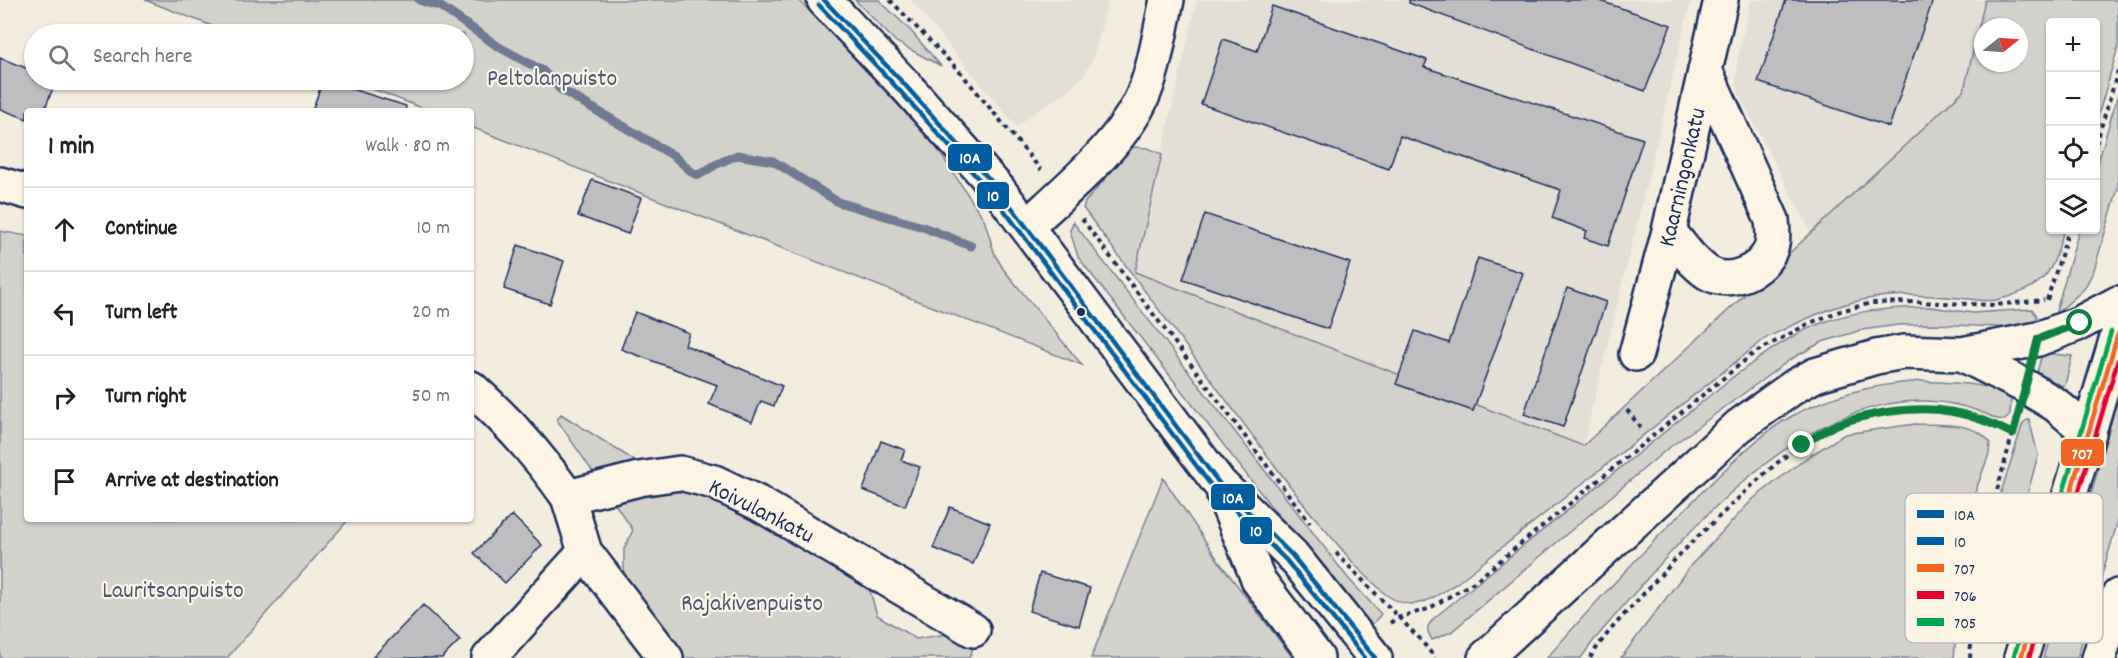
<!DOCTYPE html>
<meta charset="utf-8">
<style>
:root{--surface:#fff;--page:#f6f6f6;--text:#222;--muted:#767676;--line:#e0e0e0}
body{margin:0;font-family:Dekko,sans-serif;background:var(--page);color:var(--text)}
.controls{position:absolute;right:18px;top:18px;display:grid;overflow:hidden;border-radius:6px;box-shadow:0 2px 4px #0004}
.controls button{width:54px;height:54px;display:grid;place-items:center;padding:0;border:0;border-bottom:2px solid var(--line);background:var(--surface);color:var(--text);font:30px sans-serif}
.compass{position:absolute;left:1974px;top:18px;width:54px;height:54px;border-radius:50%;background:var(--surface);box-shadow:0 2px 4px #0004;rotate:73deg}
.stop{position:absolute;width:18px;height:18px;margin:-14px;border:4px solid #0b8043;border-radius:50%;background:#fff}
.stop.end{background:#0b8043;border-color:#fff;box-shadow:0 2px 6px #0008}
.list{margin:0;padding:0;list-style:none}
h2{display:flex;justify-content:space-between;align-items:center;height:78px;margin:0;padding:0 24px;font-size:26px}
h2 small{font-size:20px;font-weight:400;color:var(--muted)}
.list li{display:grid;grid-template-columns:39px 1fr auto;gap:18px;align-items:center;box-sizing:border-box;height:84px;padding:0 24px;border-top:2px solid var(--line)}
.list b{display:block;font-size:22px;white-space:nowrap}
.list em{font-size:20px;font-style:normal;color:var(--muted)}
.icon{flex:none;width:33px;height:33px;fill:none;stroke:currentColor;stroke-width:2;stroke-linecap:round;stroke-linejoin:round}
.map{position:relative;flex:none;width:2118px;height:658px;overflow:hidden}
.search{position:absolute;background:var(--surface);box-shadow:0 2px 4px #0004;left:24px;top:24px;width:450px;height:66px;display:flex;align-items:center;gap:15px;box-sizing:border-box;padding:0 21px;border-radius:33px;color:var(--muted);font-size:22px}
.panel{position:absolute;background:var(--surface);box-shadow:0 2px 4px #0004;left:24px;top:108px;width:450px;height:414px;border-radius:6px}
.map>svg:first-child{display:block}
</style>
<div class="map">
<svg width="2118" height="658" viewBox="0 0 2118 658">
<rect width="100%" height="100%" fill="#f3ede0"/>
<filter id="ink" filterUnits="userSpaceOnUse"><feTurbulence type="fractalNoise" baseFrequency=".0167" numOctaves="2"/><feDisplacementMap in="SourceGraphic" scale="12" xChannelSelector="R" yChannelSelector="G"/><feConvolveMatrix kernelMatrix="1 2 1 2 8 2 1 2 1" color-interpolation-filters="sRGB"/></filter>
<g filter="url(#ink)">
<path fill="#e3dfd6" d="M911 0H1108L1094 56 1084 75 1067 91 1016 126Z
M1197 0H1691L1583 446 1134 272Z
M1751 0H1985L1964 90 1815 240 1742 101 1736 84 1737 61Z"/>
<path fill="#d3d1cc" stroke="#778095" stroke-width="1.5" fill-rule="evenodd" d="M145 0H799L932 141 984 219 995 255 1004 270 1082 365 471 127V111H430L349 80H464V34H233Z
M855 0H879L910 30 941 66 896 42Z
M1985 0H2118V47L2096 123V22H2050V230H2064C2059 245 2056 263 2045 276 2035 288 2012 297 1996 300 1985 302 1971 299 1960 298 1931 296 1902 293 1873 298 1834 304 1801 321 1766 338L1457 583C1431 599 1414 615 1385 594L1356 566 1305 506 1083 208 1085 202 1133 147 1148 148 1162 154 1135 272 1583 446 1964 90ZM1983 27H2019V63H1983Z
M2118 94V188L2094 270 2084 289 2055 315 2079 230H2096V169Z
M1073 222 1348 578 1381 614 1370 627 1339 594 1078 257 1070 231Z
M0 231 27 236V519H349L227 658H0Z
M1931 307 1973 313 2032 309 2037 316V323L2016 328 1935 324 1898 325 1862 330 1822 342 1791 359 1666 450 1451 632 1432 640 1428 632V626L1434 618 1729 380C1759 358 1791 333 1827 321 1861 309 1896 308 1931 307Z
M2042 353 2072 356 2065 385 2062 386 2037 373Z
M1922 381C1945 383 1994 382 2011 398L2010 415 2005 420 1997 419C1836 341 1686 534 1594 640L1581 658H1547C1592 605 1640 555 1689 505 1718 476 1756 436 1792 416 1832 394 1877 384 1922 381Z
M2118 397V521L2077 658H2043L2073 559Z
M561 414 679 489 703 495 761 525 826 561 870 591 877 615 916 639 946 634 973 648 969 658H682L624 576V549L633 530 557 420Z
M2029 419 2038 455 2021 518 1999 512 1997 505 2023 423Z
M1915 424C1940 425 1973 421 1990 442L1989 454 1966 517 1954 658H1621L1691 565 1753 499 1806 458 1845 434Z
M1163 478 1220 563 1293 658H1091Z"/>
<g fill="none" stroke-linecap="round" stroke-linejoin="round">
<path stroke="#707a91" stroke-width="9" d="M419 0 441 7 499 47 543 71 560 89 674 156 693 173 699 175 715 165 737 155 773 161 838 202 923 227 971 246"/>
</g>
<path fill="#bebec0" stroke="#1b2f5e" stroke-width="1.5" d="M1409 0H1597L1671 25 1645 91 1409 3Z
M1786 0H1933L1889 127 1758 82Z
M1272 6 1427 60 1424 67 1643 139 1608 246 1584 238 1587 231 1552 218 1561 190 1400 136 1389 169 1201 104 1223 39 1257 51Z
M0 58 34 71V80H56L44 111H27V119L0 109Z
M323 80 406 106 405 111H312Z
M592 180 641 198 628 234 578 216Z
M1205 214 1350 263 1328 329 1183 279Z
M518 245 564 261 550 304 504 289Z
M1478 258 1523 273 1473 411 1396 384 1415 331 1449 343Z
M1567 288 1606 302 1563 427 1524 414Z
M635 312 689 333 685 345 782 386 774 406 761 401 752 422 709 404 717 385 621 349Z
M881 441 905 450 901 460 920 467 905 506 863 490Z
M950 507 990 523 973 564 933 548Z
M512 515 542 545 505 583 474 553Z
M1040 573 1090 588 1079 626 1029 611Z
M423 605 460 640 442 658H372Z"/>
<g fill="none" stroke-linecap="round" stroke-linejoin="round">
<defs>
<path id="minor" d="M0 184 27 192
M1027 226C1065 191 1117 148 1140 102 1154 74 1160 31 1167 0
M1669 231C1681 246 1692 262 1708 273 1730 286 1763 271 1771 248 1774 240 1773 229 1772 220L1705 70
M1636 354 1669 231 1721 0
M471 388C508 421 540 457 568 497L639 479 680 473 714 482 758 503 973 630
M568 497 585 552 666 658
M489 658 585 552"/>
<path id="major" d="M824 0 905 85 998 189 1219 483 1292 555 1375 658
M1962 354 2025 386 2056 405 2089 433
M1224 496 1259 581 1317 658
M1485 658 1739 426 1795 386 1815 375 1876 357 1904 352 1962 354 2038 339 2080 323 2118 303
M2021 658 2118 334
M2099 658 2118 596"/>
</defs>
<use href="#minor" stroke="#1b2f5e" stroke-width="38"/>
<use href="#major" stroke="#1b2f5e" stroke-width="38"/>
<path stroke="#1b2f5e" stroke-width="4" stroke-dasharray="4.5 4.5" stroke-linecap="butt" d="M890 0 962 74 1041 170
M2096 144 2118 71
M1082 219 1310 523
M2047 300 2069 230
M1627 410 1641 428
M1336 553 1420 639 1435 658
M1390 623 1397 618 1428 609 1474 582 1754 353 1810 323 1840 311 1872 303 1914 302 1995 305 2044 300
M1590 658C1603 637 1619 620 1636 602 1660 576 1683 550 1709 526 1739 499 1767 468 1801 445 1868 401 1942 398 2013 434
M1970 658 1977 562 2017 418"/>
<use href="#minor" stroke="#fcf5e5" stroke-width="33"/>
<use href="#major" stroke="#fcf5e5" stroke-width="33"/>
<defs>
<path id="bus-1" d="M824 0 905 85 998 189 1219 483 1292 555 1375 658"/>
<path id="bus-2" d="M819 5 899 90 992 194 1213 488 1286 560 1365 658"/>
<path id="bus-3" d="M2021 658 2118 334"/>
<path id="bus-4" d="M2029 658 2118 360"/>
<path id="bus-5" d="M2014 656 2111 332"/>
</defs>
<use href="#bus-1" stroke="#fcf5e5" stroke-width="9"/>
<use href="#bus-2" stroke="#fcf5e5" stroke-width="9"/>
<use href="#bus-3" stroke="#fcf5e5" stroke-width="9"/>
<use href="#bus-4" stroke="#fcf5e5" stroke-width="9"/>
<use href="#bus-5" stroke="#fcf5e5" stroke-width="9"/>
<use href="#bus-1" stroke="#005ea1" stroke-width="4.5"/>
<use href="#bus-2" stroke="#005ea1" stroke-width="4.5"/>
<use href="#bus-3" stroke="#f26522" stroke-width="4.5"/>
<use href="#bus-4" stroke="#e4002b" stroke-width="4.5"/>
<use href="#bus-5" stroke="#00a651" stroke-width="4.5"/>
</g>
</g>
<g fill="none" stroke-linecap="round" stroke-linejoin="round" filter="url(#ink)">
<path stroke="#0b8043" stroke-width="8" d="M1802 445C1813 438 1825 429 1838 424 1854 418 1870 415 1887 412 1936 405 1969 411 2013 434L2038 339 2080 323"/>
</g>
<circle fill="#1b2f5e" stroke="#fcf5e5" stroke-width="2" cx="1081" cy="312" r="5"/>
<g text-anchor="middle" stroke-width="4.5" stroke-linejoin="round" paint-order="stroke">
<g font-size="24" fill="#49587a" stroke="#fcf5e5">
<text x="552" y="85">Peltolanpuisto</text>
<text x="173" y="597">Lauritsanpuisto</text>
<text x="752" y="610">Rajakivenpuisto</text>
</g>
<g font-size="24" fill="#1b2f5e" stroke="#fcf5e5">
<text transform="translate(1681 177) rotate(-77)" y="8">Kaarningonkatu</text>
<text transform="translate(762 510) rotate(27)" y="8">Koivulankatu</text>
</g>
</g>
<rect x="1905" y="493" width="198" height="150" rx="9" fill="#fcf5e5" stroke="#b8babc" stroke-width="1.5"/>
<rect x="1917" y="510" width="27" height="8" fill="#005ea1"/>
<rect x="1917" y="537" width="27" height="8" fill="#005ea1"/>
<rect x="1917" y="564" width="27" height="8" fill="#f26522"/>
<rect x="1917" y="591" width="27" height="8" fill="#e4002b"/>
<rect x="1917" y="618" width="27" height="8" fill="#00a651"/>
<g font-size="16" fill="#1b2f5e">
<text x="1954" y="520">10A</text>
<text x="1954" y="547">10</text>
<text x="1954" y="574">707</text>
<text x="1954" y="601">706</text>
<text x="1954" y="628">705</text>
</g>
<g stroke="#fcf5e5" stroke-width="2">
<rect x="947" y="143" width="46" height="29" rx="6" fill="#005ea1"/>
<rect x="976" y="181" width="34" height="29" rx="6" fill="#005ea1"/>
<rect x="2060" y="438" width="45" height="29" rx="6" fill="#f26522"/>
<rect x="1210" y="483" width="46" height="28" rx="6" fill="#005ea1"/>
<rect x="1239" y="516" width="34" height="29" rx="6" fill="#005ea1"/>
</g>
<g font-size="16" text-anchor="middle" font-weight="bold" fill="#fff">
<text x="970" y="163">10A</text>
<text x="993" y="201">10</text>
<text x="2082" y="459">707</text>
<text x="1233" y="503">10A</text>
<text x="1256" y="536">10</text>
</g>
</svg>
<div class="controls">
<button>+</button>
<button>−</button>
<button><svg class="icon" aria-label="locate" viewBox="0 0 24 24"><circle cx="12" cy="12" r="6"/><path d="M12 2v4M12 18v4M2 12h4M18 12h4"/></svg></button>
<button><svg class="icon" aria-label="layers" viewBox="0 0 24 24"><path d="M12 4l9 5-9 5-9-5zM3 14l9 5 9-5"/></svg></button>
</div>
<svg class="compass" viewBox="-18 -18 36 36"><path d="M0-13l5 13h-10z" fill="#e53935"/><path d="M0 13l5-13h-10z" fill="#767676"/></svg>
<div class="stop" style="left:2080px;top:323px"></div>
<div class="stop end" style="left:1802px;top:445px"></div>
<div class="search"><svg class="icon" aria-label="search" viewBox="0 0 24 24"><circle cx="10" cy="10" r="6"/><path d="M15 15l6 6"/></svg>Search here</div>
<section class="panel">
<h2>1 min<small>Walk · 80 m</small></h2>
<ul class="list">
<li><svg class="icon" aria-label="ahead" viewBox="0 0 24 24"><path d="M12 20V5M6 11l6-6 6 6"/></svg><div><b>Continue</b></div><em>10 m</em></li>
<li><svg class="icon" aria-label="left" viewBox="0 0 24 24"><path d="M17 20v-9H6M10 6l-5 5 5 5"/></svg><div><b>Turn left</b></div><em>20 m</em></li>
<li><svg class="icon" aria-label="right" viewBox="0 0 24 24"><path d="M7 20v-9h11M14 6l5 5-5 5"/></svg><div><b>Turn right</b></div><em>50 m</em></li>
<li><svg class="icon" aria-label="arrive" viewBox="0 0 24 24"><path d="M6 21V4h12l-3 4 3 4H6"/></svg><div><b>Arrive at destination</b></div></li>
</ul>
</section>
</div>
